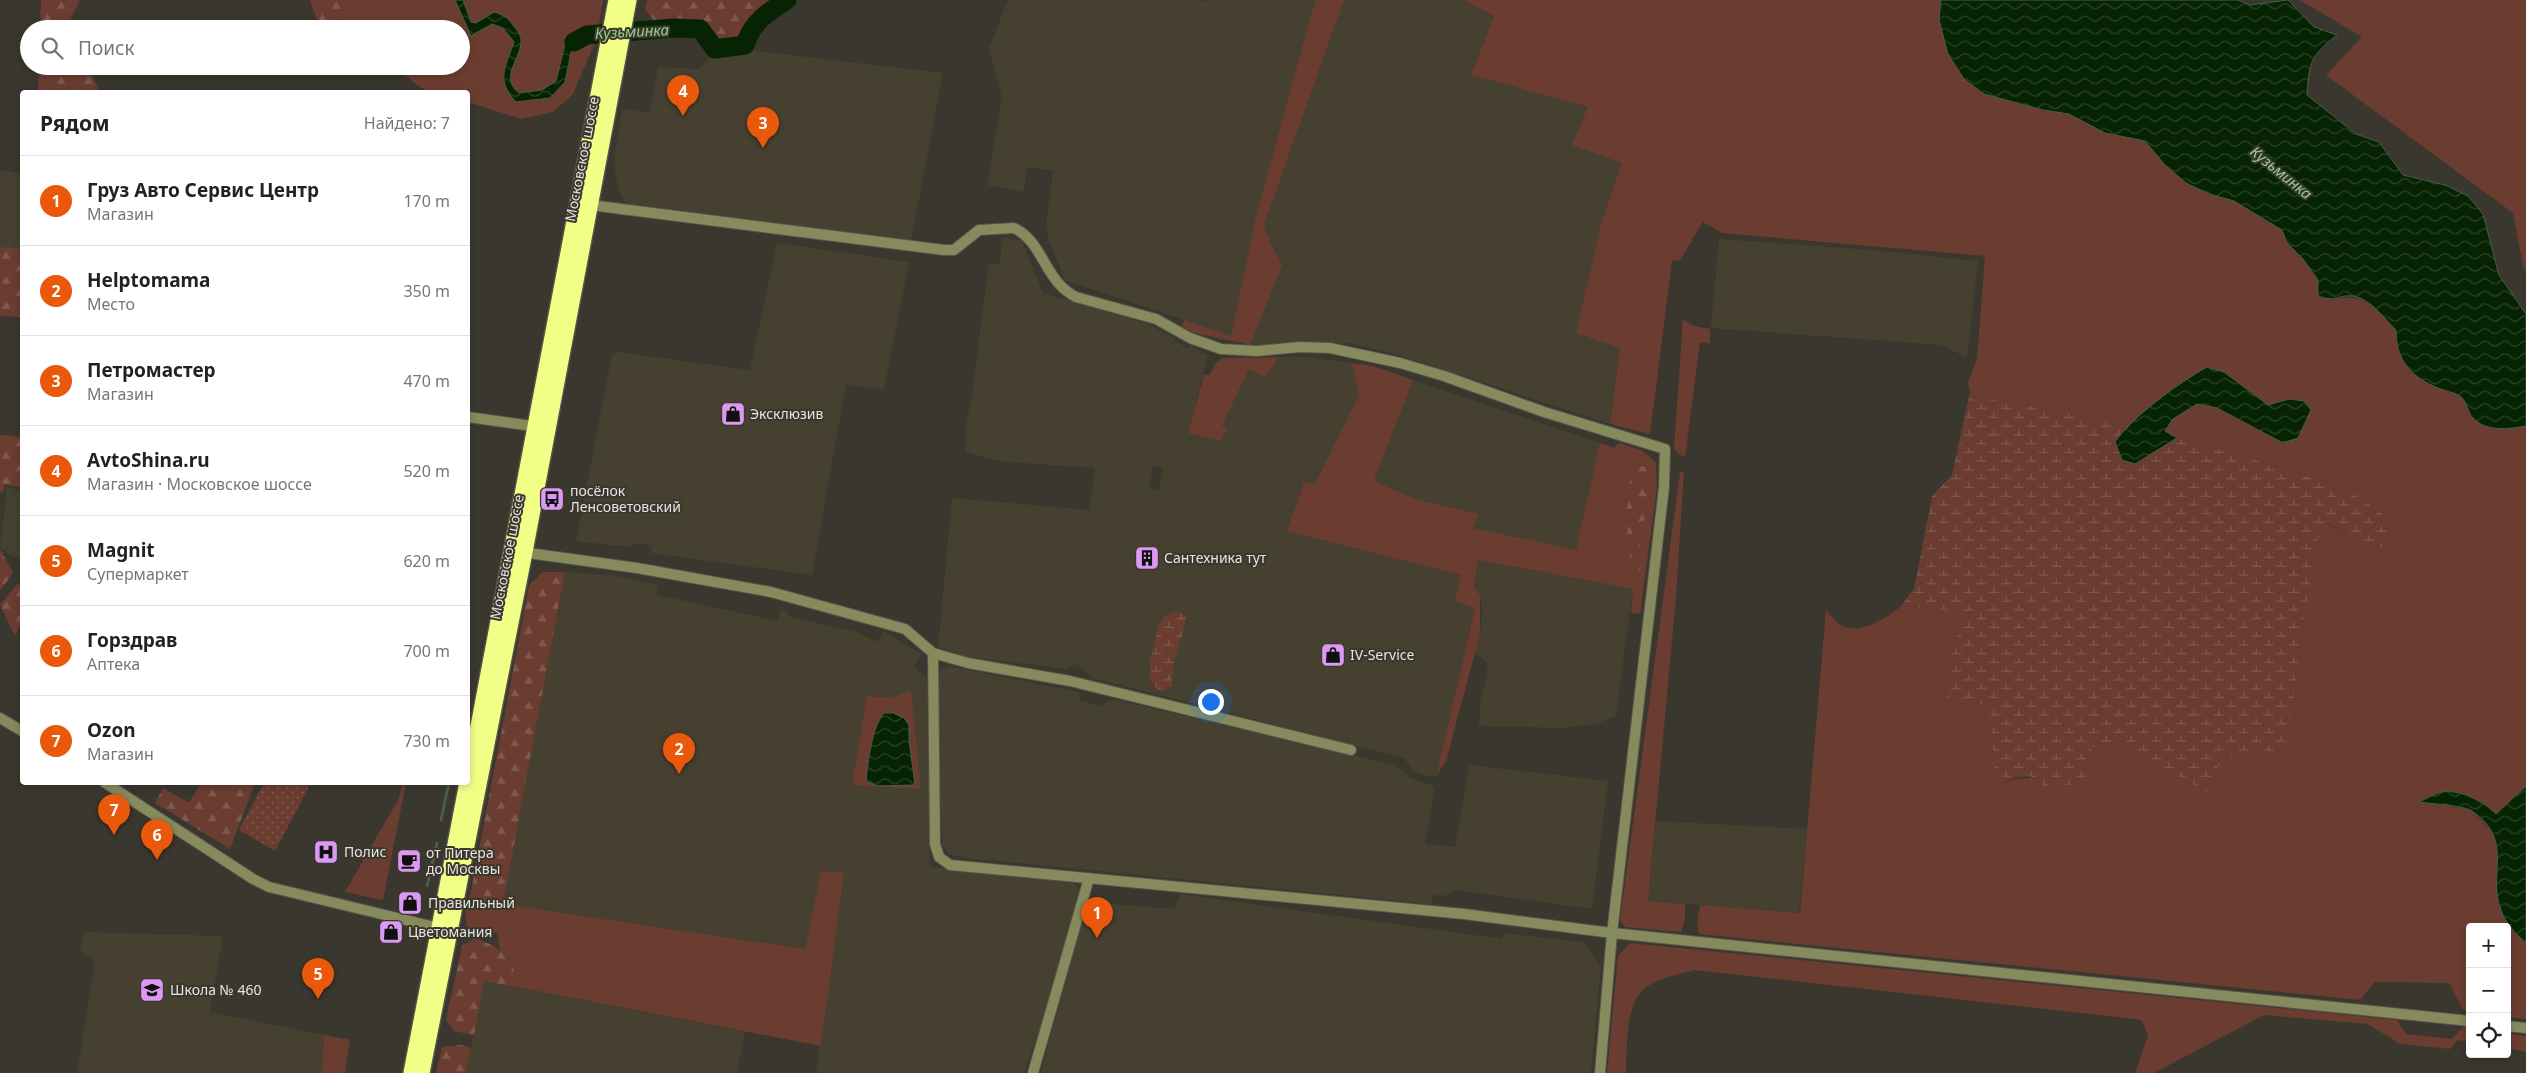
<!DOCTYPE html>
<html lang="ru">
<meta charset="utf-8">
<style>
:root{--surface:#fff;--page:#f6f6f6;--text:#222;--muted:#767676;--line:#e0e0e0;--accent:#ea580c}
body{margin:0;font-family:"Noto Sans",sans-serif;background:var(--page);color:var(--text)}
.controls{position:absolute;right:15px;bottom:15px;display:grid;overflow:hidden;border-radius:5px;box-shadow:0 2px 8px #0003}
.controls button{width:45px;height:45px;display:grid;place-items:center;padding:0;border:0;border-bottom:1px solid var(--line);background:var(--surface);color:var(--text);font:25px sans-serif}
.you{position:absolute;left:1210px;top:701px;width:18px;height:18px;margin:-12px;border:4px solid #fff;border-radius:50%;background:#1a73e8;box-shadow:0 0 0 8px #1a73e833}
.badge{display:grid;place-items:center;width:32px;height:32px;border-radius:50%;background:var(--accent);color:#fff;font-size:16px;font-weight:700}
.pin{position:absolute;translate:-50% -41px;filter:drop-shadow(0 1px 2px #0008)}
.pin::after{content:'';position:absolute;top:26px;width:18px;height:15px;background:inherit;clip-path:polygon(0 0,100% 0,50% 100%)}
.list{margin:0;padding:0;list-style:none}
h2{display:flex;justify-content:space-between;align-items:center;height:65px;margin:0;padding:0 20px;font-size:21px}
h2 small{font-size:16px;font-weight:400;color:var(--muted)}
.list li{display:grid;grid-template-columns:32px 1fr auto;gap:15px;align-items:center;box-sizing:border-box;height:90px;padding:0 20px;border-top:1px solid var(--line)}
.list b{display:block;font-size:19px;white-space:nowrap}
.list p{margin:0;font-size:16px;white-space:nowrap;color:var(--muted)}
.list em{font-size:16px;font-style:normal;color:var(--muted)}
.icon{flex:none;width:28px;height:28px;fill:none;stroke:currentColor;stroke-width:2;stroke-linecap:round;stroke-linejoin:round}
.map{position:relative;flex:none;width:2526px;height:1073px;overflow:hidden}
.search{position:absolute;background:var(--surface);box-shadow:0 2px 8px #0003;left:20px;top:20px;width:450px;height:55px;display:flex;align-items:center;gap:12px;box-sizing:border-box;padding:0 18px;border-radius:28px;color:var(--muted);font-size:19px}
.panel{position:absolute;background:var(--surface);box-shadow:0 2px 8px #0003;left:20px;top:90px;width:450px;height:695px;border-radius:5px}
.map>svg:first-child{display:block}
</style>
<div class="map">
<svg width="2526" height="1073" viewBox="0 0 2526 1073">
<defs>
<pattern id="forest-firs" width="22" height="20" patternUnits="userSpaceOnUse" patternTransform="scale(1.25)"><rect width="22" height="20" fill="#6b3d31"/><path d="M5 1l3.5 6h-7zM16 11l3.5 6h-7z" fill="#80594e"/></pattern>
<pattern id="wetland-marsh" width="20" height="14" patternUnits="userSpaceOnUse" patternTransform="scale(1.25)"><rect width="20" height="14" fill="#6b3d31"/><path d="M1 5h8M5 5V1M11 12h8M15 12V8" fill="none" stroke="#80594e"/></pattern>
<pattern id="park-dots" width="8" height="8" patternUnits="userSpaceOnUse" patternTransform="scale(1.25)"><rect width="8" height="8" fill="#6b3d31"/><path d="M2 2h.1M6 6h.1" fill="none" stroke="#80594e" stroke-width="1.8" stroke-linecap="round"/></pattern>
<pattern id="water-waves" width="16" height="10" patternUnits="userSpaceOnUse" patternTransform="scale(1.25)"><rect width="16" height="10" fill="#062403"/><path d="M0 5q4-4 8 0t8 0" fill="none" stroke="#2a4427"/></pattern>
</defs>
<rect width="100%" height="100%" fill="#3a372e"/>
<path fill="#464031" fill-rule="evenodd" d="M1008 0H1197L1204 2 1205 0H1316L1311 14 1256 216 1231 336 1065 280 1048 239 1046 225 1053 170 1027 167 1024 192 987 185 1002 98 989 48Z
M1344 0H1464L1494 16 1471 75 1588 107 1622 163 1602 220 1576 333 1620 348 1610 424 1399 355 1349 343H1304L1250 345 1278 254 1267 239 1264 225Z
M739 49 943 73 911 241 625 203 618 187 614 164 622 109 650 113 658 67 699 69 713 53Z
M0 171 22 172V284L0 282Z
M1002 238 1022 240 1043 293 1148 324 1173 337 1175 341 1187 348 1191 346 1208 355 1188 433 1222 426 1249 368 1266 377 1279 357 1298 356 1352 363 1359 395 1315 485 1304 482 1287 531 1461 575 1475 607 1436 776H1428L1413 771 1404 758 1093 678 1075 663 1067 669 963 656 938 646 952 498 1089 510 1095 468 1009 462 985 458 966 452V426L972 395 989 263 1000 264ZM1153 466 1163 467 1159 490 1149 489Z
M1719 239 1871 250 1978 261 1967 358 1942 345 1711 328Z
M777 243 909 262 884 390 846 384 812 575 651 553 652 546 635 543 631 547 576 541 612 355 617 352 750 370Z
M1413 380 1600 443 1576 551 1473 528 1478 514 1418 500 1374 481Z
M7 487 22 491V561L0 548Z
M1478 560 1633 589 1616 716 1595 724 1564 728 1479 726 1481 697 1488 671 1486 661 1473 653 1480 634 1482 612 1480 595 1474 587Z
M565 572 611 575 658 585 657 595 778 621 781 609 788 611 787 616 857 632 877 642 884 631 921 654 914 666 927 678 930 867 1072 882 1079 890 1053 991 1024 1073H816L844 872 821 871 805 949 503 904Z
M948 666 1079 692 1080 700 1100 706 1112 699 1395 765 1409 777 1435 787 1425 844 1455 847 1469 765 1608 781 1592 909 1455 890 1444 896 1432 895 1433 904 967 858 949 854 942 845 937 672Z
M1656 821 1807 829 1799 913 1648 901Z
M1181 894 1502 939 1503 933 1583 942 1601 966 1591 1073H1041L1086 902 1174 909Z
M84 932 223 936 210 1012 324 1035 322 1073H77L94 969 93 958 80 950Z
M484 981 745 1032 737 1073H466Z"/>
<path fill="#6b3d31" d="M347 0H455L471 35 492 24 503 28 515 42 503 72 516 102 551 98 565 82 572 48 586 39 596 40 573 94 553 112 521 119 468 102V92C425 92 427 96 396 66H461V29H342Z
M463 0H603L598 30 585 31 562 54C561 63 562 74 557 81 545 96 507 101 510 74 511 61 520 50 521 37L487 18 475 23 471 21Z
M1316 0H1344L1264 225C1267 241 1277 251 1282 266L1250 345 1194 333 1181 326 1184 320 1231 336 1256 216 1311 14Z
M1464 0H1941L1939 20 1984 94 2043 110 2069 114 2105 133 2145 141 2165 165 2209 194 2234 201 2282 230 2287 243 2303 259 2331 300C2366 292 2374 306 2396 330 2396 360 2411 377 2438 388 2445 391 2453 392 2460 396 2467 401 2470 411 2474 419L2514 428 2526 426V786L2496 814C2483 801 2461 789 2442 792 2435 793 2427 799 2420 801L2471 810 2492 831 2499 855 2497 884 2511 929 2526 943V1019L2507 1017V927H2470V1011L2463 1010 2449 983 2375 982 2360 1000 1699 934 1697 923 1700 905 1800 913 1826 610C1830 614 1834 621 1839 624 1858 637 1887 618 1901 606L1971 613 1954 641 1945 697 1959 703 1990 705 1999 785C2028 772 2056 779 2086 783L2085 763 2095 744 2113 742 2213 787 2221 756 2269 753 2316 543 2326 523 2365 545 2383 547 2392 529 2333 484 2201 444 2177 438 2165 432 2173 419 2197 404 2217 408 2283 443 2289 399 2268 405 2255 396 2168 393 2129 426 2021 404 1989 399 1978 400 1970 393 1968 382 1977 359 1985 256 1722 233 1703 222 1680 260 1672 261 1650 434 1610 424 1620 348 1576 333 1602 220 1622 163 1572 145 1588 107 1471 75 1494 16Z
M2300 0H2526V266L2524 270 2513 213 2326 75 2362 37Z
M1683 319 1694 326 1710 329V344L1700 342 1685 457 1679 454 1674 448Z
M1279 357 1266 377 1249 369 1222 426 1227 429 1221 441 1188 433 1204 375H1210L1215 364 1223 358Z
M1352 363 1373 366 1413 380 1374 481 1418 500 1479 514 1473 528 1576 550 1600 443 1614 448 1619 443 1641 450 1656 462 1657 487 1640 614 1631 613 1633 589 1478 560 1474 587 1480 595V634L1446 761 1436 776 1475 608 1455 601 1461 575 1287 531 1304 482 1315 484 1359 395Z
M1684 470 1676 597 1648 901 1685 904V918L1681 932 1625 927 1620 920 1680 473Z
M911 691 921 789 852 785 867 696 890 698Z
M402 783H406L383 900 345 892 399 798Z
M821 871 844 872 821 1046 516 987C516 971 513 960 500 950L497 933 467 928 465 912 471 892 487 908 503 904 805 949Z
M1630 943 2397 1020 2406 1034 2452 1039 2465 1025 2470 1026V1042L2457 1040 2450 1049 2400 1044 2368 1024 2264 1015 2154 1073H2135L2148 1035 2142 1021 2135 1019 1694 970C1678 975 1655 978 1643 990 1625 1007 1627 1050 1626 1073H1607L1618 956Z
M2507 1033 2526 1036V1052L2507 1048Z
M324 1035 350 1040 345 1073H322Z"/>
<path fill="url(#forest-firs)" d="M41 0H80L68 24 70 29H40Z
M310 0H347L342 29H320Z
M647 0H770L751 21 739 40C721 49 715 33 704 21L656 23 645 9Z
M39 66H88L98 89 91 92H38Z
M0 247 20 249 22 317 0 316Z
M0 435 22 437V488L5 484 3 492H0Z
M1646 466 1648 469C1652 497 1643 517 1640 544 1639 556 1642 567 1639 580H1636L1630 568 1631 558 1625 539 1628 529 1622 513C1623 511 1626 509 1627 507 1632 495 1624 466 1646 466Z
M0 549 13 573 0 591Z
M542 572H565L503 904 487 908 471 892 529 586Z
M17 584H22V623L15 636 0 605Z
M201 783H255L230 849 155 803 163 788 189 803Z
M475 938C502 948 516 957 516 987L484 981 474 1035 454 1031 446 1020 462 946Z
M461 1045 471 1048 466 1073H436L442 1047Z"/>
<path fill="url(#wetland-marsh)" d="M1970 393 1978 400 1989 399 2021 404 2129 426 2121 433 2157 449 2177 438 2201 444 2333 484 2359 497 2381 513 2392 529 2383 547 2365 545 2327 523 2316 543 2286 746 2269 753 2221 756 2213 787 2208 792 2113 742 2095 744 2085 763 2087 783 2045 787 2030 776 2014 778 1999 785 1995 771 1990 705 1959 703 1945 697 1954 641 1971 613 1901 606 1914 589 1932 496 1952 475Z
M1176 611 1186 616V621L1173 666 1172 686 1164 691H1159L1150 680V660L1159 625 1164 617Z"/>
<path fill="url(#park-dots)" d="M264 783H307L308 789 275 851 239 830Z"/>
<path fill="url(#water-waves)" stroke="#495e45" d="M455 0H463L471 22 476 23 494 12C504 15 507 17 513 25 516 29 520 34 521 38 523 58 498 77 519 93L542 90 556 81 566 40 585 31 598 30 596 40 586 39 572 48 565 82 550 98 516 102C495 80 506 66 514 42L503 28 492 24 471 36Z
M1941 0H2238L2250 5 2288 0 2314 27 2337 35C2311 56 2309 61 2307 95L2356 134 2379 142 2403 175 2445 185 2468 196 2483 214 2499 275 2526 314V426C2509 429 2487 432 2474 419 2467 413 2468 402 2460 396 2454 392 2445 391 2438 388 2411 377 2396 360 2396 330 2384 318 2371 299 2353 296 2339 294 2338 303 2318 296V280L2303 259 2287 243 2282 230 2234 201 2209 194 2186 183 2165 165 2145 141 2105 133 2069 114 2043 110 1984 94 1964 79 1948 54 1939 20Z
M2207 367 2224 372 2268 405 2289 399 2304 401 2311 410 2298 438 2283 443 2217 408 2197 404 2173 419 2165 431 2177 438 2135 464 2122 460 2115 442C2133 416 2180 382 2207 367Z
M884 713H893L904 718 909 725V740L915 785 878 786 866 781C868 762 872 727 884 713Z
M2526 786V943C2515 933 2506 924 2501 910 2487 874 2515 840 2472 811 2463 805 2431 804 2419 802 2426 799 2434 794 2441 792 2460 789 2483 801 2496 814Z"/>
<g fill="none" stroke-linecap="round" stroke-linejoin="round">
<path stroke="#495e45" stroke-width="3" d="M441 820 449 782
M427 886 437 843"/>
<path stroke="#062403" stroke-width="19" d="M574 42 587 35 674 28 700 29 715 49 745 45C752 22 768 12 787 0"/>
<defs>
<path id="minor" d="M590 205 944 250H954L979 230 1014 228C1043 241 1044 281 1076 297L1156 319 1190 338 1221 349 1257 351 1300 347 1330 348 1400 363 1444 376 1544 412 1665 449 1664 487 1612 933 1600 1073
M468 417 539 427
M521 552 637 568 771 592 905 629 933 653 968 663 1070 681 1351 750
M933 653 935 844 939 857 950 865 1464 914 1612 933 2470 1021
M0 718 22 731
M104 782 253 879 269 887 439 928
M2507 1026 2526 1028
M1033 1073 1089 878"/>
<path id="highway" d="M468 779 616 0
M411 1073 467 782
M422 1073 525 552 629 0"/>
</defs>
<use href="#minor" stroke="#56534a" stroke-width="12"/>
<use href="#highway" stroke="#56534a" stroke-width="18"/>
<use href="#minor" stroke="#858b5d" stroke-width="10"/>
<use href="#highway" stroke="#f1ff87" stroke-width="15"/>
</g>
<defs>
<symbol id="shop-square" viewBox="-11 -11 22 22"><rect x="-9" y="-9" width="18" height="18" rx="4" fill="#dc99f4" stroke="#3a372e"/><path d="M-5-2.5h2.3a2.7 3.5 0 0 1 5.4 0H5L5.5 6h-11ZM-1.5-2.5h3a1.5 2.3 0 0 0-3 0Z" fill="#111"/></symbol>
<symbol id="bus-square" viewBox="-11 -11 22 22"><rect x="-9" y="-9" width="18" height="18" rx="4" fill="#dc99f4" stroke="#3a372e"/><path d="M-5-6H5V4H4V6H2V4H-2V6H-4V4H-5ZM-3.5-4V0h7V-4ZM-3.5 1.2v1.5H-2V1.2ZM2 1.2v1.5H3.5V1.2Z" fill="#111"/></symbol>
<symbol id="building-square" viewBox="-11 -11 22 22"><rect x="-9" y="-9" width="18" height="18" rx="4" fill="#dc99f4" stroke="#3a372e"/><path d="M-4-6H4V6H1V3H-1V6H-4ZM-2.5-4.3h1.7v1.8h-1.7ZM.8-4.3h1.7v1.8H.8ZM-2.5-1h1.7V.8h-1.7ZM.8-1h1.7V.8H.8Z" fill="#111"/></symbol>
<symbol id="hospital-square" viewBox="-11 -11 22 22"><rect x="-9" y="-9" width="18" height="18" rx="4" fill="#dc99f4" stroke="#3a372e"/><path d="M-5-5h3v3.5h4V-5h3V5h-3V1.5h-4V5h-3Z" fill="#111"/></symbol>
<symbol id="cafe-square" viewBox="-11 -11 22 22"><rect x="-9" y="-9" width="18" height="18" rx="4" fill="#dc99f4" stroke="#3a372e"/><path d="M-5.5-4.5H6V0H3Q3 3.5 0 3.5H-2.5Q-5.5 3.5-5.5 0ZM3-3.2v2h1.7v-2ZM-6 4.5H4V6H-6Z" fill="#111"/></symbol>
<symbol id="school-square" viewBox="-11 -11 22 22"><rect x="-9" y="-9" width="18" height="18" rx="4" fill="#dc99f4" stroke="#3a372e"/><path d="M0-5L7-2L0 1L-7-2ZM-4 1L0 2.5L4 1V4Q0 6-4 4Z" fill="#111"/></symbol>
</defs>
<g fill-rule="evenodd">
<use href="#shop-square" x="719" y="400" width="28" height="28"/>
<use href="#bus-square" x="538" y="485" width="28" height="28"/>
<use href="#building-square" x="1133" y="544" width="28" height="28"/>
<use href="#shop-square" x="1319" y="641" width="28" height="28"/>
<use href="#hospital-square" x="312" y="838" width="28" height="28"/>
<use href="#cafe-square" x="395" y="847" width="28" height="28"/>
<use href="#shop-square" x="396" y="889" width="28" height="28"/>
<use href="#shop-square" x="377" y="918" width="28" height="28"/>
<use href="#school-square" x="138" y="976" width="28" height="28"/>
</g>
<g text-anchor="middle" stroke-width="4" stroke-linejoin="round" paint-order="stroke">
<g font-size="14" fill="#e6e4df" stroke="#3a372e">
<text transform="translate(582 159) rotate(-79)" y="5">Московское шоссе</text>
<text transform="translate(507 557) rotate(-79)" y="5">Московское шоссе</text>
</g>
<g font-size="14" fill="#e6e4df" stroke="#3a372e" text-anchor="start">
<text x="750" y="419">Эксклюзив</text>
<text x="570" y="496">посёлок<tspan x="570" dy="16">Ленсоветовский</tspan></text>
<text x="1164" y="563">Сантехника тут</text>
<text x="1350" y="660">IV-Service</text>
<text x="344" y="857">Полис</text>
<text x="426" y="858">от Питера<tspan x="426" dy="16">до Москвы</tspan></text>
<text x="428" y="908">Правильный</text>
<text x="408" y="937">Цветомания</text>
<text x="170" y="995">Школа № 460</text>
</g>
<g font-size="15" font-style="italic" fill="#95d18b" stroke="#3a372e">
<text transform="translate(632 32) rotate(-3)" y="5">Кузьминка</text>
<text transform="translate(2281 173) rotate(39)" y="5">Кузьминка</text>
</g>
</g>
</svg>
<div class="controls">
<button>+</button>
<button>−</button>
<button><svg class="icon" aria-label="locate" viewBox="0 0 24 24"><circle cx="12" cy="12" r="6"/><path d="M12 2v4M12 18v4M2 12h4M18 12h4"/></svg></button>
</div>
<div class="you"></div>
<div class="pin badge" style="left:1097px;top:938px">1</div>
<div class="pin badge" style="left:679px;top:774px">2</div>
<div class="pin badge" style="left:763px;top:148px">3</div>
<div class="pin badge" style="left:683px;top:116px">4</div>
<div class="pin badge" style="left:318px;top:999px">5</div>
<div class="pin badge" style="left:157px;top:860px">6</div>
<div class="pin badge" style="left:114px;top:835px">7</div>
<div class="search"><svg class="icon" aria-label="search" viewBox="0 0 24 24"><circle cx="10" cy="10" r="6"/><path d="M15 15l6 6"/></svg>Поиск</div>
<section class="panel">
<h2>Рядом<small>Найдено: 7</small></h2>
<ul class="list">
<li><span class="badge">1</span><div><b>Груз Авто Сервис Центр</b><p>Магазин</p></div><em>170 m</em></li>
<li><span class="badge">2</span><div><b>Helptomama</b><p>Место</p></div><em>350 m</em></li>
<li><span class="badge">3</span><div><b>Петромастер</b><p>Магазин</p></div><em>470 m</em></li>
<li><span class="badge">4</span><div><b>AvtoShina.ru</b><p>Магазин · Московское шоссе</p></div><em>520 m</em></li>
<li><span class="badge">5</span><div><b>Magnit</b><p>Супермаркет</p></div><em>620 m</em></li>
<li><span class="badge">6</span><div><b>Горздрав</b><p>Аптека</p></div><em>700 m</em></li>
<li><span class="badge">7</span><div><b>Ozon</b><p>Магазин</p></div><em>730 m</em></li>
</ul>
</section>
</div>
